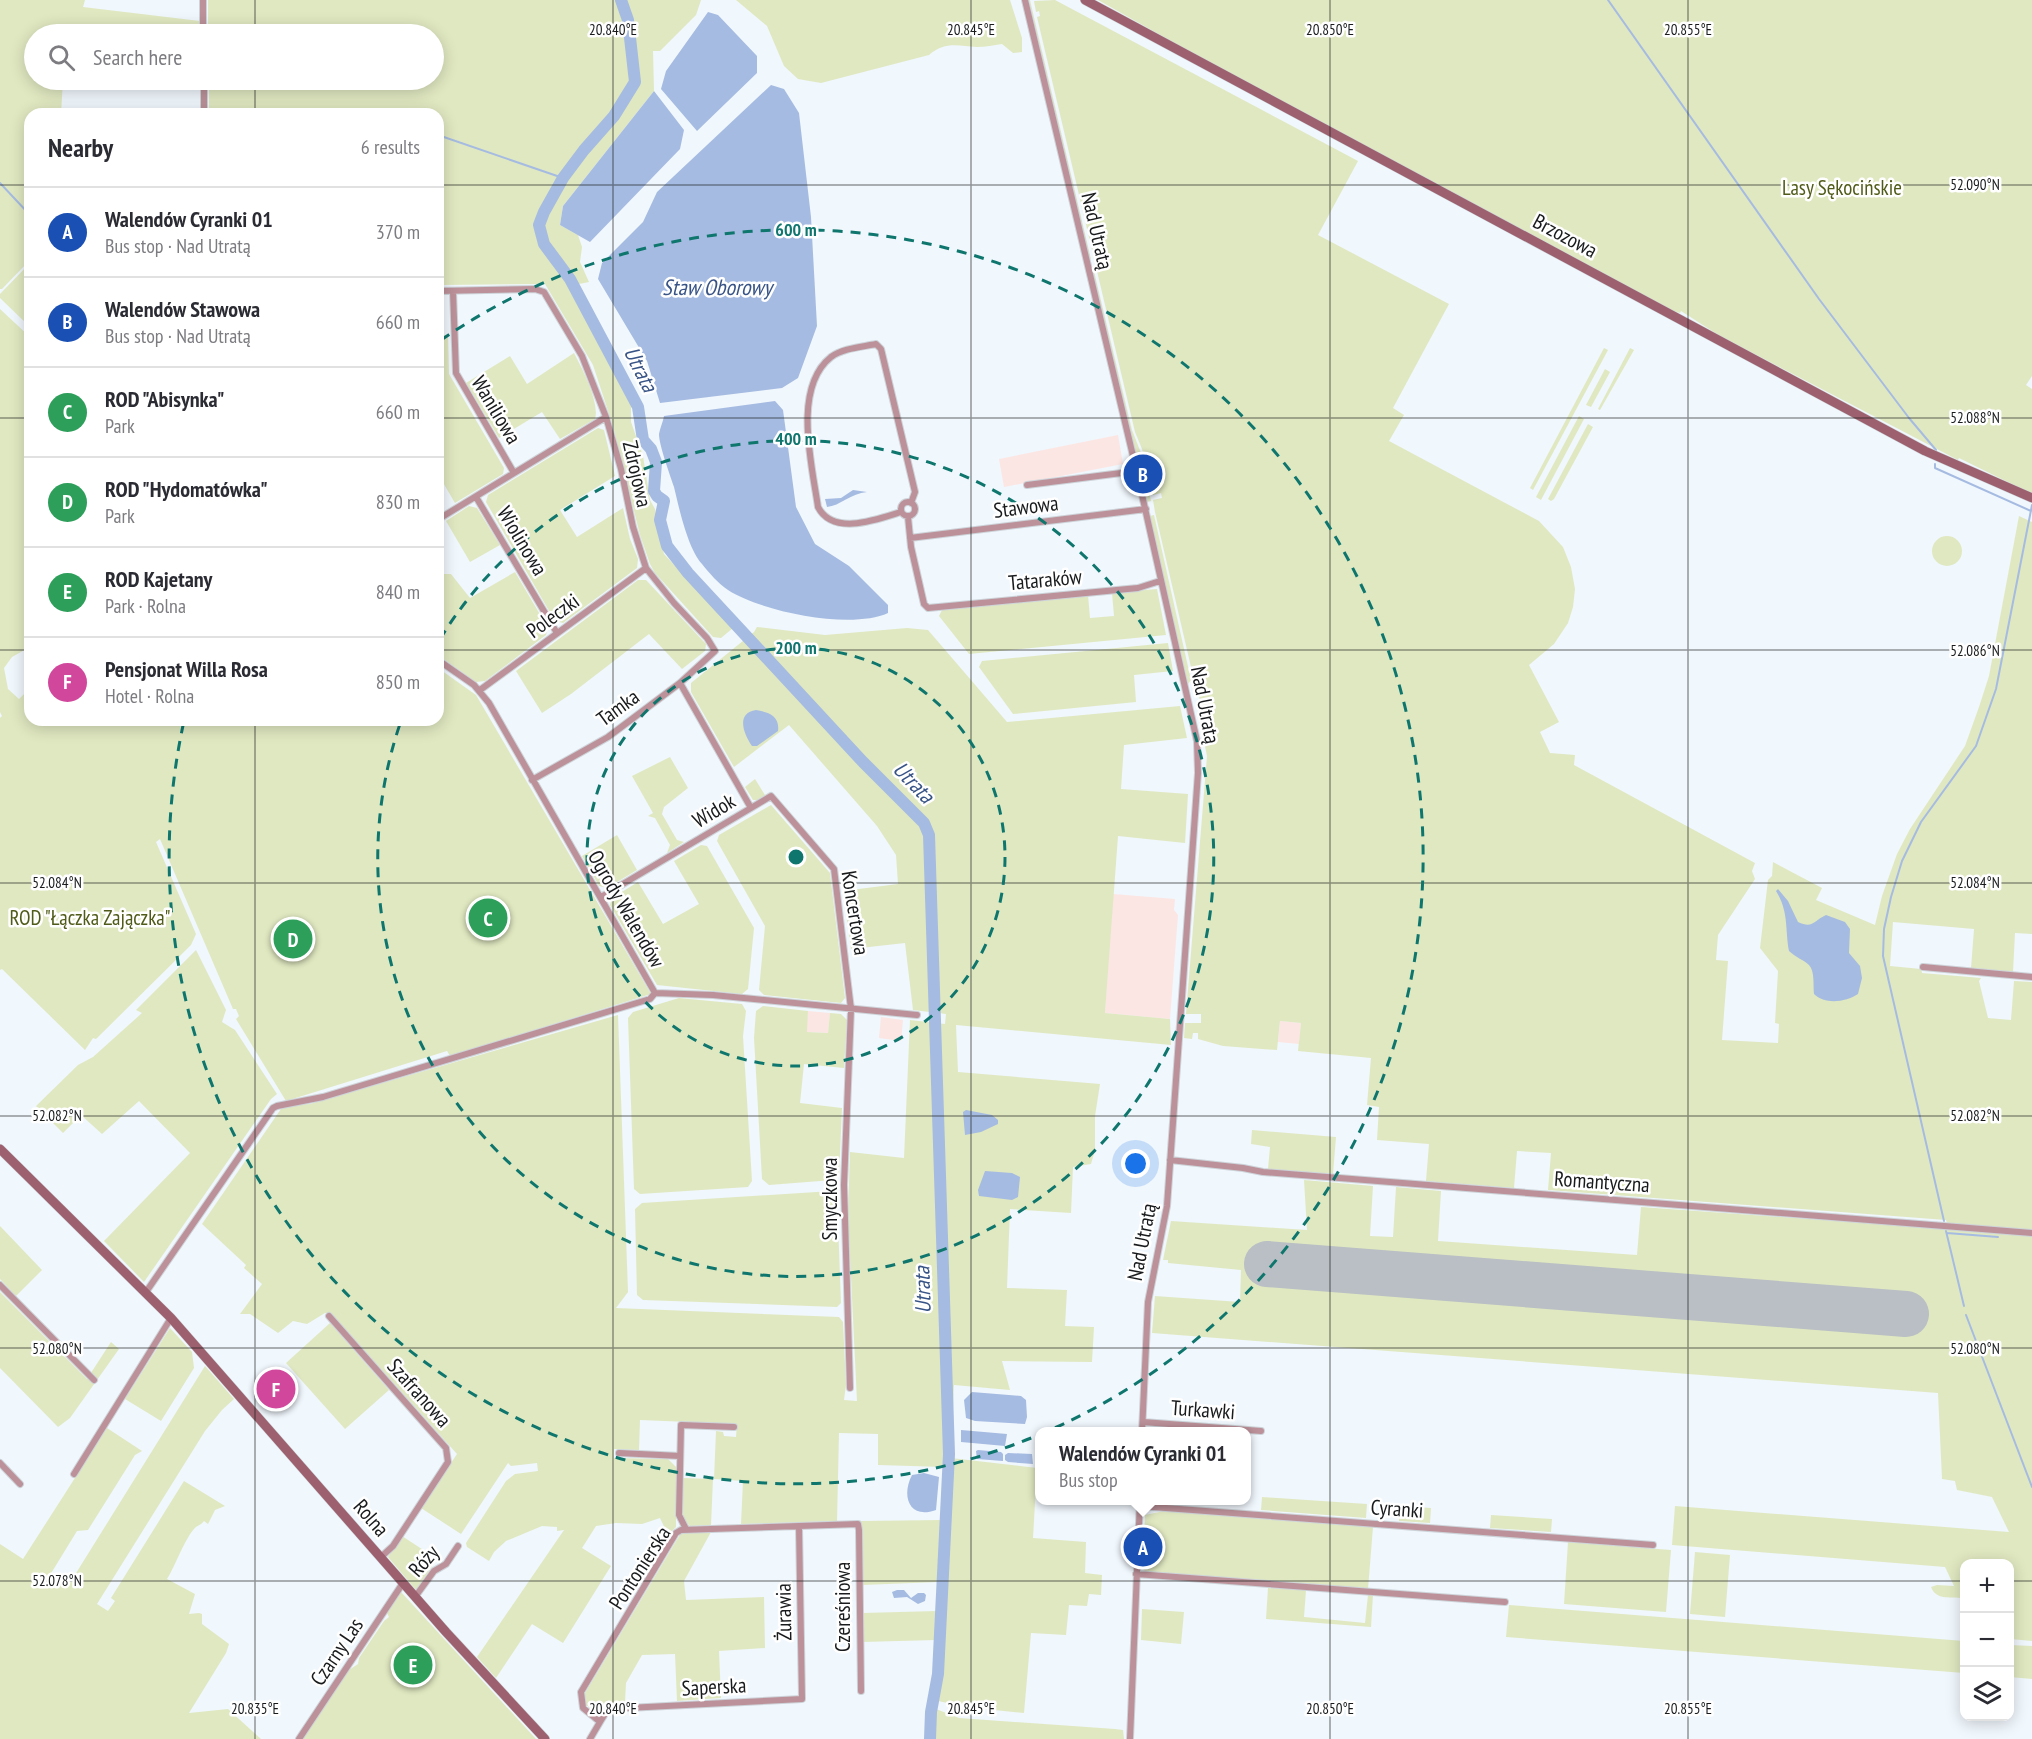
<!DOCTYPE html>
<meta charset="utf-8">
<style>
:root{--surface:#fff;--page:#f2f2f3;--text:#2b2b33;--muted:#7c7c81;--line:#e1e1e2;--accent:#c93e71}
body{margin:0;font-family:"PT Sans Narrow",sans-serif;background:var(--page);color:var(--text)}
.controls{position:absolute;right:18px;bottom:18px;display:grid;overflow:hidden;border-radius:12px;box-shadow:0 3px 15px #0003}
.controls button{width:54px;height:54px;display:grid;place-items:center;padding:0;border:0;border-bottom:2px solid var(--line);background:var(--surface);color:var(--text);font:30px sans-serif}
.you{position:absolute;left:1136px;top:1164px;width:21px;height:21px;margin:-15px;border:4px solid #fff;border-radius:50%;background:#1a73e8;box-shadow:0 0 0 9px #1a73e833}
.badge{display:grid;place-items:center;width:39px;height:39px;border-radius:50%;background:var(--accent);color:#fff;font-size:20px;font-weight:700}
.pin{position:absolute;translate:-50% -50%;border:3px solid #fff;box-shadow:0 2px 6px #0006}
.popup{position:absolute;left:1035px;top:1427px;width:216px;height:78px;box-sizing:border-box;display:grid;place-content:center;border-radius:12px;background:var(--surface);filter:drop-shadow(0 2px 4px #0005);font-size:20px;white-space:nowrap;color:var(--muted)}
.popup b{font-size:22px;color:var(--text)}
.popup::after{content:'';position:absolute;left:50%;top:100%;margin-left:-12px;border:12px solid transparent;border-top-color:var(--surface)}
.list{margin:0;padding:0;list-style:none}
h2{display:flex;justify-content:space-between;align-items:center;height:78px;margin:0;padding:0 24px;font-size:26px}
h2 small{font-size:20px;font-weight:400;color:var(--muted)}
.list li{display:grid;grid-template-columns:39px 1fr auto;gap:18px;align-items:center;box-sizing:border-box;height:90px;padding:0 24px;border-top:2px solid var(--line)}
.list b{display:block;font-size:22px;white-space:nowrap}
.list p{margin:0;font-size:20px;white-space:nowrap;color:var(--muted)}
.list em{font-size:20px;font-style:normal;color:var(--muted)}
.icon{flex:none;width:33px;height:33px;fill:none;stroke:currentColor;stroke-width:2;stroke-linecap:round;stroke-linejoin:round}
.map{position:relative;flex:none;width:2032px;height:1739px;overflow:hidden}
.search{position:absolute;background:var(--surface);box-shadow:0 3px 15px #0003;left:24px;top:24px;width:420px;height:66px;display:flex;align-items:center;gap:15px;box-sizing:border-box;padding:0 21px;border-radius:33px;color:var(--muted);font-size:22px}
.panel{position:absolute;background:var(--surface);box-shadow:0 3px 15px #0003;left:24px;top:108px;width:420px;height:618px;border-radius:18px}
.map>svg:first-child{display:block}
</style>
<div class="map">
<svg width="2032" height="1739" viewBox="0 0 2032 1739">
<rect width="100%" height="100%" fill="#f0f7fd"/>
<path fill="#fce6e3" d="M1118 435 1123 464 1004 487 999 459Z
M1113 894 1175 899 1174 910 1178 915 1170 1019 1105 1013Z
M808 1011 830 1013 828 1033 806 1032Z
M881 1017 903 1020 901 1041 879 1038Z
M1280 1021 1301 1023 1299 1044 1278 1042Z"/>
<path fill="#e0e8c1" d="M0 0H85L83 7 200 21 199 34H34V80H63L61 114H30V260L2 289H0Z
M208 0H701L696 15 660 51H653L654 91 563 206 560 225 578 235 582 247 580 262 589 282 569 286 578 303 586 312 591 326 602 342 631 402V422L643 456 650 500 655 509 664 554 733 628 721 638 713 637 655 573 650 564 640 535 613 426 593 365 545 284 442 285V230H438V114H209V80H434V34H208Z
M736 0H1010L1022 38V52L1013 53 1002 44C994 45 985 47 977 47 958 46 945 41 929 55L821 83 798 79 784 66 767 26Z
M1029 0H1030L1091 259 1089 258Z
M1055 0 1358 161 1318 235 1449 304 1393 408 1404 415 1389 441 1539 521 1563 547 1571 567 1575 589 1573 607 1568 623 1554 644 1529 665 1559 722 1540 732 1550 753 1575 755 1574 765 1755 863 1752 871 1755 879 1718 935 1716 960 1728 961 1722 1040 1778 1043 1779 1024 1775 1023 1778 971 1760 948 1768 880 1772 876 1773 862 1822 888 1816 900 1875 925 1882 896 1897 854 1910 829 1965 746 1979 707 1989 676 2019 516 2032 522V934L2015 933 2013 972 1971 968 1974 929 1893 922 1890 966 1921 969 1922 973 1981 978 1979 981 1988 1018 2011 1020 2014 981 2032 982V1230L1947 1223 1946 1220 1548 1190 1551 1153 1517 1151 1514 1188 1426 1181 1429 1144 1377 1140 1379 1107 1367 1105 1371 1058 1298 1051 1301 1023 1280 1021 1277 1050 1223 1046 1198 1039V1033H1193L1192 1039 1184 1038 1185 1023H1201V1014H1186L1207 756 1201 727H1208L1194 680 1155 512 1153 500 1162 498 1161 493 1153 495 1142 449 1135 432 1037 17 1040 16 1039 11 1036 12 1034 1Z
M1098 0H2032V376L2026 385 2032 389V494L1959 458 1958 460 1720 336 1681 311 1680 313 1667 309 1376 156Z
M30 263V327L0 298V294Z
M1093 267 1132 430 1141 453 1151 501 1147 502 1143 472 1140 473 1092 268Z
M0 309 30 337V647L12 657 4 668 8 689 19 699 30 688V720H438V668L476 695 651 994 450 1056 447 1051 286 1101 236 1019 239 1016 236 1009H233L160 839 156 842 196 934 191 945 96 1039 93 1038 85 1050 2 969 0 970V718L2 716 0 712Z
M438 335H448L449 374 504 468 503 474 455 503 438 474Z
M1604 348 1608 350 1533 490 1530 488Z
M1630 348 1634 350 1600 410 1598 409Z
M574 353C582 368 600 403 595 419L560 439 542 412 499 438 466 383 510 356 527 384Z
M1605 369 1610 372 1591 407 1586 405Z
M1579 416 1584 419 1541 500 1536 497Z
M1588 424 1593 427 1554 499 1551 501 1548 499Z
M598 428 604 430 615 476 560 510 577 537 623 508 630 539 638 559 637 568 563 623 555 621 486 502 488 495Z
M469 506 477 508 500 545 470 562 446 521Z
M1154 515 1191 680 1188 684 1150 516Z
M1932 551a15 15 0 1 1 30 0a15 15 0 1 1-30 0Z
M515 572 548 628 546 635 485 681 476 682 438 655V574H451L470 598Z
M638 580H646L706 644 705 651 682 669 649 634 571 694 542 713 516 671Z
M1157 589 1166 635 969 654 939 616 942 610 1088 595 1090 618 1114 616 1112 593Z
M757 627 825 635 907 628 928 630 1007 722 1180 706 1187 738 1124 745 1121 789 1188 794 1185 843 1118 836 1105 1013 1170 1019 1171 1045 956 1025 958 1072 1100 1084 1095 1116V1150L1091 1164 1073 1167 1071 1213 1010 1209 1007 1288 1067 1290 1065 1326 1094 1327 1092 1362 1002 1361 1010 1390 954 1385 951 1458 1037 1468 1033 1538 1086 1542 1085 1573 1102 1575 1101 1595 1089 1594 1087 1606 1069 1605 1066 1635 1031 1633 1024 1713 966 1707 938 1701 936 1709 959 1718 1115 1729 1123 1730 1124 1739H926L935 1668 936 1640 862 1642V1613L937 1611 939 1582 862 1585 861 1521 941 1520 944 1467 878 1465V1434L839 1433 837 1521 741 1524 743 1481 714 1479 716 1431 723 1432 724 1436 736 1437 737 1424 640 1420 639 1450 614 1449V1458L668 1459 676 1467V1527L668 1535 660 1518 642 1524 616 1523 596 1526 582 1548 611 1566 563 1643 532 1624 496 1678 477 1657 564 1530 557 1531V1527L542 1526 506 1541 494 1552 489 1561 467 1547 466 1543 506 1481 515 1474 538 1471 537 1463 511 1466 508 1463 461 1534 421 1508 457 1454 332 1314 325 1313 307 1324 293 1321 278 1333 250 1314H240L262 1284 244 1268 246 1265 202 1224 283 1106 310 1104 618 1015 628 1292 616 1308 839 1317 843 1322 846 1385 844 1400 857 1401 848 1215 850 1152 904 1158 910 1020 945 1024 946 1014 913 1010 905 943 851 949 843 891 898 884 896 855 877 826 789 725 734 767 691 692V683L754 632Z
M1168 643 1173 671 1134 675 1136 702 1013 714 979 667 982 661Z
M670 757 688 788 664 807 662 814 677 840 684 842 667 853 670 845 655 818 648 816 653 813 632 776Z
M755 779 765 795 757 800H753L745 787Z
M771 805 830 873 845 998 841 1003 764 995 759 990 765 926 717 841 719 835Z
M617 835 637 870 607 888 599 886 582 856Z
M701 845 707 846 754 928 748 989 742 994 657 985 610 905 612 898 638 882 663 924 699 904 674 861Z
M196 950 226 1010 222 1022 235 1030 277 1094 271 1099 144 1282 104 1241 190 1153 139 1101 102 1134 81 1115 63 1133 36 1106 78 1065 93 1057 142 1013 136 1010Z
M679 998 742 1004 746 1011 743 1036 752 1181 748 1187 640 1194 634 1189 628 1018 633 1012Z
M763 1006 808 1011 807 1032 828 1033 830 1013 841 1014 847 1020 844 1068 804 1064 800 1103 842 1108 839 1176 833 1180 769 1185 762 1179 754 1038 756 1011Z
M1252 1130 1336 1137 1333 1174 1268 1169 1270 1147 1251 1144Z
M1304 1180 1373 1186 1370 1236 1393 1237 1396 1187 1441 1191 1438 1241 1637 1255 1641 1207 2032 1235V1641L2010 1639V1564H1964V1606L1960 1598C1949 1597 1936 1600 1931 1587L1937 1585 1954 1586 1945 1567 1672 1545 1675 1506 2009 1532 1992 1497 1957 1490 1955 1481 1942 1479 1938 1393 1152 1333 1155 1296 1240 1302 1241 1270 1168 1263V1260H1163L1171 1221 1307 1230Z
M832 1191 837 1196 841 1303 837 1307 643 1300 637 1295 635 1209 642 1203Z
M0 1226 42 1270 16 1296 0 1279Z
M0 1292 87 1379 111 1342 119 1349 70 1418 58 1427 0 1368Z
M330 1323 389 1390 345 1429 286 1363Z
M170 1328 192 1352 194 1368 161 1421 125 1399Z
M205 1366 234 1399 222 1410 205 1431 97 1604 108 1611 115 1601 111 1598 184 1481 225 1506 215 1510 208 1524 204 1521C202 1524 199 1525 196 1527 185 1537 176 1565 167 1579L195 1594 189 1614 199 1613 202 1614V1624L229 1644 226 1653 189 1713 228 1709 261 1739H0V1544L23 1559 107 1428 142 1451 135 1455 88 1530 77 1531 50 1575 68 1586Z
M683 1478 713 1479 711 1525 690 1526 682 1519Z
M1262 1497 1367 1504 1366 1518 1261 1510Z
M1400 1506 1431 1508 1430 1523 1399 1521Z
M1164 1511 1373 1527 1368 1589 1146 1572 1143 1569 1145 1515Z
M1491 1515 1552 1519 1551 1532 1490 1528Z
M690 1532H711L684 1581 686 1600 764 1597 765 1648 719 1651 721 1698 677 1701 675 1654 642 1655 626 1683 625 1702 614 1703 599 1713 584 1704 585 1693 681 1533Z
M402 1536 437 1559 416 1590 388 1557Z
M1568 1542 1671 1550 1666 1612 1564 1604Z
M1695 1552 1730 1555 1725 1617 1690 1614Z
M1268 1588 1306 1590 1304 1617 1365 1623 1368 1595H1373L1371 1627 1266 1619Z
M401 1592 536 1739H302L349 1670 358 1664 359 1658 384 1621 389 1617 387 1613Z
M1509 1605 1964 1641V1673L1506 1637Z
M1142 1609 1184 1612 1181 1644 1141 1640Z
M2010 1645 2032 1646V1679L2010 1677Z"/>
<path fill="#a6bbe1" d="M708 12 718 15 757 56V73L697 131 661 89 666 71Z
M771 85 784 89 799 113 811 217 817 326 798 378 782 388 660 403 647 361 598 279 602 263 643 222 657 192Z
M654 91 684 130 680 149 590 242 560 225 563 206Z
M775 401 783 410 796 507 815 544 849 566 888 605V613C851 630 762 612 728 590 719 584 709 573 702 564 688 549 679 508 674 487 670 475 659 445 659 434 660 428 663 422 664 416Z
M853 490 867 492C851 493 840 506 827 507L825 499 841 498Z
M756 710C769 712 780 716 778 731L757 746H752C743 733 736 713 756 710Z
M1778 889 1788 901 1798 922C1813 929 1813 921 1826 915L1845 922 1850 929 1849 953 1860 966 1862 978 1858 994C1846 1002 1825 1005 1814 994 1813 986 1815 971 1809 965 1804 960 1795 957 1789 951 1785 928 1789 912 1776 891Z
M966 1110 992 1115 998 1120V1124L981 1132 965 1135 963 1112Z
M985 1171 1012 1173 1020 1177 1018 1197 1012 1200 979 1196 978 1190Z
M972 1392 1021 1396 1026 1400 1027 1417 1025 1424 975 1421 966 1418 964 1400Z
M961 1430 1007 1434 1005 1446 961 1442Z
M978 1450 1001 1452 1003 1454V1461L977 1459 976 1451Z
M1008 1453 1032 1454 1033 1464 1008 1462 1005 1460V1455Z
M924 1473 939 1477 936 1510C909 1520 901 1496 912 1475Z
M897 1590H904L911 1598 918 1593H924L926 1595 925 1601 918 1604 907 1597 894 1598 892 1592Z"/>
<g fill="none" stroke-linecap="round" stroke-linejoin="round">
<path stroke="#a6bbe1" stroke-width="2" d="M1608 0 1819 299 1909 418 1936 450
M438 135 563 178
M0 183 30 215
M1935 464V468L2031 511
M1944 1221 1883 956 1884 929 1891 897 1902 861 1921 822 1976 746 1996 689 2032 505
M1946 1231 1964 1306
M1947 1233 1998 1237
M1966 1315 2032 1487"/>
<path stroke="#a6bbe1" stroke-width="12" d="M621 0 628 20 635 82 614 116 584 150 563 178 544 212 539 225 544 244 570 279 638 407 643 440 651 449 656 462 654 491 657 496 664 501 660 520 667 546 688 573 863 762 924 823 929 835 949 1454 938 1674 931 1712 930 1739"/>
<path stroke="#b9bfc4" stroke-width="46" d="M1267 1264 1906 1314"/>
<defs>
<path id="street" d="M203 0V34
M1025 0 1138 477 1197 741 1198 773 1167 1206 1148 1302 1142 1432
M204 80V114
M438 291 535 289 544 292 582 356 606 417 621 469 633 527 646 568 674 603 707 638 715 651 680 683 608 737 532 780
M453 291 456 373 514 473
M1027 485 1137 471
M476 497 557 633
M901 509a7 7 0 1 1 14 0a7 7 0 1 1-14 0Z
M901 512C876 520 833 536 818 507 812 465 792 388 831 357 843 348 862 347 876 344L881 349 915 492 911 503
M438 517H442L606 417
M908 517 911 547 924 604 928 608 1138 588 1160 581
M910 538 1146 509
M438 660 474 685 489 703 655 993
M480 690 646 568
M751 808 771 796 834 869 851 1009 844 1185 850 1388
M601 897 751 808 680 683
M1923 967 2032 977
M655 993 713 995 917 1015
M1170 1160 1243 1168 1263 1172 2032 1233
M0 1285 94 1380
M146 1292 273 1108 277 1106 323 1097 650 999 655 993
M329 1316 446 1448 448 1462 393 1546 381 1557
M1143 1422 1261 1431
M619 1453 680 1456
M0 1463 20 1484
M74 1474 171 1318
M1139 1506 1653 1545
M686 1529 679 1515 681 1425 734 1427
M1136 1574 1505 1602
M415 1597 434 1571 446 1564 458 1546
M600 1722 608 1709 802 1699 799 1526
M299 1739 403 1583
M590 1739 600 1722 583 1708 581 1692 676 1533 681 1530 858 1524 859 1530 861 1691
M1130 1739 1140 1500"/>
<path id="secondary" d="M1085 0 1925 451 2032 498
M0 1149 171 1318 446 1632 545 1739"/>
</defs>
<use href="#street" stroke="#cdd4d9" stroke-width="8"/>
<use href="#secondary" stroke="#cdd4d9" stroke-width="10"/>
<use href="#street" stroke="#bc9199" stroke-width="6"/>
<use href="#secondary" stroke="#9c606e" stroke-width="9"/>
</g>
<path fill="none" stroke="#181a1c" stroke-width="1.5" stroke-opacity="0.45" d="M255 0V34M613 0V1739M971 0V1739M1330 0V1739M1688 0V1739M255 80V114M0 185H30M438 185H2032M0 418H30M438 418H2032M0 650H30M438 650H2032M255 720V1739M0 883H2032M0 1116H2032M0 1348H2032M0 1581H1964M2010 1581H2032"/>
<g fill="none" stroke="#0f766e" stroke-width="3" stroke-dasharray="10 8">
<circle cx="796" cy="857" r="209"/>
<path d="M440 639A418 418 0 1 1 401 721"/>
<path d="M441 340A627 627 0 1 1 184 721"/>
</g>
<g text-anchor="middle" stroke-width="5" stroke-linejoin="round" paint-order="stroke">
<g font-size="21" fill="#515b19" stroke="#fff">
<text x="1842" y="195">Lasy Sękocińskie</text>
<text x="90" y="925">ROD "Łączka Zajączka"</text>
</g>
<g font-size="21" fill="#181a1c" stroke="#fff">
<text transform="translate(1097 231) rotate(77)" y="7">Nad Utratą</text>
<text transform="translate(1565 236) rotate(28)" y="7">Brzozowa</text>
<text transform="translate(496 410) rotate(59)" y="7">Waniliowa</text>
<text transform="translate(637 474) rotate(77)" y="7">Zdrojowa</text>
<text transform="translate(1026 507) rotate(-7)" y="7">Stawowa</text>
<text transform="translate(522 541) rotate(59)" y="7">Wiolinowa</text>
<text transform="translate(1045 580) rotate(-5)" y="7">Tataraków</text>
<text transform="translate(553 616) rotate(-36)" y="7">Poleczki</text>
<text transform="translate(1205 705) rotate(79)" y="7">Nad Utratą</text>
<text transform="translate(618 708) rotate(-36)" y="7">Tamka</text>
<text transform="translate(714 811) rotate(-31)" y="7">Widok</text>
<text transform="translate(626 909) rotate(60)" y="7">Ogrody Walendów</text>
<text transform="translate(855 913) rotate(81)" y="7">Koncertowa</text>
<text transform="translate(1602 1182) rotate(4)" y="7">Romantyczna</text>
<text transform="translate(830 1199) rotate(-90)" y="7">Smyczkowa</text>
<text transform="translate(1142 1242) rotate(-79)" y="7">Nad Utratą</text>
<text transform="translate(419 1393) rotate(48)" y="7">Szafranowa</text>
<text transform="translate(1203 1410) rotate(4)" y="7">Turkawki</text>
<text transform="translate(1397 1509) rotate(4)" y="7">Cyranki</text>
<text transform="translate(371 1518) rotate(49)" y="7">Rolna</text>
<text transform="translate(424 1561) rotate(-49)" y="7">Róży</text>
<text transform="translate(640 1568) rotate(-57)" y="7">Pontonierska</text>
<text transform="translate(843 1607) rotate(-90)" y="7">Czereśniowa</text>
<text transform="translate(784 1612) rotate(-91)" y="7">Żurawia</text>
<text transform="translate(337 1652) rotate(-56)" y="7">Czarny Las</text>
<text transform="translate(714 1687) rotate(-3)" y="7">Saperska</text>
</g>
<g font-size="22" font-style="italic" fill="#385486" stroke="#fff">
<text x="717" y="295">Staw Oborowy</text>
<text transform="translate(641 369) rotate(63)" y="8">Utrata</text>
<text transform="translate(914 782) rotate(46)" y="8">Utrata</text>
<text transform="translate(922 1290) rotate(-92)" y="8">Utrata</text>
</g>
</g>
<g font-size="15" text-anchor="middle" fill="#181a1c" stroke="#fff" stroke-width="5" stroke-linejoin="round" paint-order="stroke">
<text x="613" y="35">20.840°E</text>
<text x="971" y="35">20.845°E</text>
<text x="1330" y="35">20.850°E</text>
<text x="1688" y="35">20.855°E</text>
<text x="1975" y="190">52.090°N</text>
<text x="1975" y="423">52.088°N</text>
<text x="1975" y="656">52.086°N</text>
<text x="57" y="888">52.084°N</text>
<text x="1975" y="888">52.084°N</text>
<text x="57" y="1121">52.082°N</text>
<text x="1975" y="1121">52.082°N</text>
<text x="57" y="1354">52.080°N</text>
<text x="1975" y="1354">52.080°N</text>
<text x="57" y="1586">52.078°N</text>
<text x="255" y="1714">20.835°E</text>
<text x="613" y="1714">20.840°E</text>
<text x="971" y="1714">20.845°E</text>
<text x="1330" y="1714">20.850°E</text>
<text x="1688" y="1714">20.855°E</text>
</g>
<circle cx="796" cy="857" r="9" fill="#0f766e" stroke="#fff" stroke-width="3"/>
<g font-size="18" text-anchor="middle" font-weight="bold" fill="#0f766e" stroke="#fff" stroke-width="5" stroke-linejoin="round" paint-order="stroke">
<text x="796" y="236">600 m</text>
<text x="796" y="445">400 m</text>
<text x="796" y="654">200 m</text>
</g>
</svg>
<div class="controls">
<button>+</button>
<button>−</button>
<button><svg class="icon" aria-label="layers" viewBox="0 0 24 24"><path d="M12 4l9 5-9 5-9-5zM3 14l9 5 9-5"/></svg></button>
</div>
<div class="you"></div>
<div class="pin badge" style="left:1143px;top:1547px;background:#1a4fb4">A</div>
<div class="popup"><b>Walendów Cyranki 01</b>Bus stop</div>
<div class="pin badge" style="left:1143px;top:474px;background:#1a4fb4">B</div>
<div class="pin badge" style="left:488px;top:918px;background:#2e9e5b">C</div>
<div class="pin badge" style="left:293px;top:939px;background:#2e9e5b">D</div>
<div class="pin badge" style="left:413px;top:1665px;background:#2e9e5b">E</div>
<div class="pin badge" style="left:276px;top:1389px;background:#d1479c">F</div>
<div class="search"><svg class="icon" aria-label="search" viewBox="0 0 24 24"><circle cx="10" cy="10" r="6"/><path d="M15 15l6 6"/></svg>Search here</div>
<section class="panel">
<h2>Nearby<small>6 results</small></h2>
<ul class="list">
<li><span class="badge" style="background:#1a4fb4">A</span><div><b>Walendów Cyranki 01</b><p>Bus stop · Nad Utratą</p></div><em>370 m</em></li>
<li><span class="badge" style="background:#1a4fb4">B</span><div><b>Walendów Stawowa</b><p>Bus stop · Nad Utratą</p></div><em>660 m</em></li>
<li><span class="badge" style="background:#2e9e5b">C</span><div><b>ROD &quot;Abisynka&quot;</b><p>Park</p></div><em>660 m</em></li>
<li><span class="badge" style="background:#2e9e5b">D</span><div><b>ROD &quot;Hydomatówka&quot;</b><p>Park</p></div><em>830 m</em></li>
<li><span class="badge" style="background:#2e9e5b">E</span><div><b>ROD Kajetany</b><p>Park · Rolna</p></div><em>840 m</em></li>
<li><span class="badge" style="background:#d1479c">F</span><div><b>Pensjonat Willa Rosa</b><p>Hotel · Rolna</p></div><em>850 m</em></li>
</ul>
</section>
</div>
